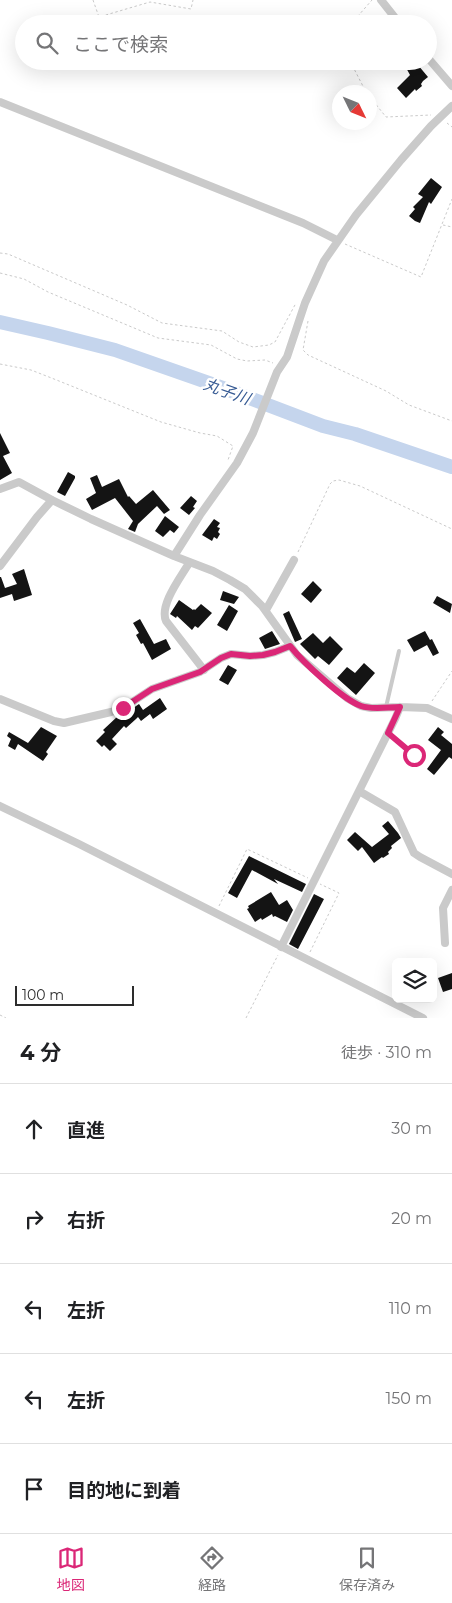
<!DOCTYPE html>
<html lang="ja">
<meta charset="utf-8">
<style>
:root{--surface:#fff;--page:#f2f2f2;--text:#202124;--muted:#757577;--line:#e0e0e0;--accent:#db2777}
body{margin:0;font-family:Montserrat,"Noto Sans JP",sans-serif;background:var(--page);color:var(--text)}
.controls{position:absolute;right:15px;bottom:15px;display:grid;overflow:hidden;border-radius:8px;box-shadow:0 5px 20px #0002}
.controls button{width:45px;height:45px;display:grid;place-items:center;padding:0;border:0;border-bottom:1px solid var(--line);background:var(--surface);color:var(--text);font:25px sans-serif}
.compass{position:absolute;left:332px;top:85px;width:45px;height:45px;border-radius:50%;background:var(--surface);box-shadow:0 5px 20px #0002;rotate:133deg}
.scale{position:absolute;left:15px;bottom:12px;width:119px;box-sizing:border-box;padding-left:5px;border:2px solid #2d2d2d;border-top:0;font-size:14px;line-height:18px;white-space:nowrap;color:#2d2d2d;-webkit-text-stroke:4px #fff;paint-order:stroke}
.stop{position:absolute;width:15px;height:15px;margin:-11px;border:4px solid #db2777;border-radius:50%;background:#fff}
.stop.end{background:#db2777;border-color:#fff;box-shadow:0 1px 5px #0008}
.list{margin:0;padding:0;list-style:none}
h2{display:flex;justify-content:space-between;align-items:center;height:65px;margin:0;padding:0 20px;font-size:21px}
h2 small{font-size:16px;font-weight:400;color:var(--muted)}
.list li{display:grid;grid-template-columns:32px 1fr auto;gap:15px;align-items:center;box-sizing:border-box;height:90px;padding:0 20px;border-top:1px solid var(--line)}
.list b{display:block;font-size:19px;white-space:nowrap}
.list em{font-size:16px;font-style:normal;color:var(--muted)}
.icon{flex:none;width:28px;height:28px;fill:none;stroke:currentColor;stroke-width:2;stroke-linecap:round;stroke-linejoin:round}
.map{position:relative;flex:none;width:452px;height:1018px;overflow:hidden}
.search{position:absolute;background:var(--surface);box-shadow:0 5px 20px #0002;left:15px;right:15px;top:15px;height:55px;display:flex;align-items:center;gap:12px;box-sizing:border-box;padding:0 18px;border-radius:28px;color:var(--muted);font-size:19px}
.sheet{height:515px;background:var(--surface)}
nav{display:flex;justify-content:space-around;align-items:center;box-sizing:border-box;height:70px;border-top:1px solid var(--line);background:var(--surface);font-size:14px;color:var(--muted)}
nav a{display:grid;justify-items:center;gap:2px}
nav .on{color:var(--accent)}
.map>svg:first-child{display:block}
</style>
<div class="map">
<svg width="452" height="1018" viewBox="0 0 452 1018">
<rect width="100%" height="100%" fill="#fff"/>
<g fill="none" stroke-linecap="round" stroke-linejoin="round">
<path stroke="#c5d5ed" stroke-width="14" d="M0 322 48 333 115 350 215 385 323 426 355 434 452 467"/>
</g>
<path fill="#141414" d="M409 61H423L418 65 428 77 423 81 421 84 422 86 416 91 415 89 406 98 397 88 410 75 404 64Z
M431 178 442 187 431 204 429 202 420 223 415 221 409 216 415 209 413 207 423 197 418 194Z
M0 433 10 453 3 456 12 473 0 480Z
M68 472 75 476V478L65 496 57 492Z
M97 475 102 487 119 479 128 497 129 496 136 504 153 490 170 510 164 514 157 506 138 524 135 532 128 529 133 521 115 498 92 510 86 499 96 493 90 478Z
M191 496 197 501 193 507 195 508 189 515 180 508Z
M165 516 179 527 174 533 170 530 163 537 155 531Z
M214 519 220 523 217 527 220 528 218 532 220 534 217 539 214 537 212 541 202 535Z
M24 569 32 595 14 601 12 594 0 598V577H1L5 588 17 584 12 574Z
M313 581 322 590 311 603 301 594Z
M223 591 239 597 234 604 220 600Z
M437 596 452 604 450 613 433 603Z
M179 600 193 610 194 609 195 610 201 604 212 613 198 628 195 626 192 630 177 616 176 618 170 614Z
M229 605 238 611 227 631 217 625Z
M289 611 302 639 295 642 283 614Z
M140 619 154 644 166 639 171 649 152 660 143 643 141 644 136 635 139 633 133 623Z
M272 631 280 644 265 649 259 638Z
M425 631 430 640 432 639 439 653 433 656 427 645 414 652 407 640Z
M313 633 323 643 330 636 343 649 329 665 318 656 315 659 300 644Z
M364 663 375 673 356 695 337 678 347 667 355 673Z
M228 665 237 670 228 685 219 680Z
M160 698 167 709 153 719 150 714 141 721 138 717 136 719 126 728 124 726 112 739 117 744 110 751 104 745 102 747 96 741 105 732 103 730 118 716 126 713 139 704 143 710Z
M41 727 57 736 46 752 48 754 43 761 18 744 15 750 8 746 11 739 7 736 9 732 28 743Z
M438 727 444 732 441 735 452 744V759L449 757 434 775 427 769 441 750 428 740Z
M388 821 398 833 401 838 391 846 392 848 388 852 389 854 383 858 382 857 374 863 362 847 358 851 347 840 355 832 372 847 389 834 382 826Z
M249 856 306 884 302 892 274 879 278 884 252 870 237 898 228 893Z
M271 892 279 905 287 900 293 910 287 922 275 916 273 917 272 914 262 920 261 918 255 922 247 909 249 908 248 906Z
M314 894 324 899 298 949 289 944Z
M452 973V989L443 992 438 978Z"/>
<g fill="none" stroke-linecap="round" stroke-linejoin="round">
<path stroke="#cacaca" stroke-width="1" stroke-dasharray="2.5 2.5" stroke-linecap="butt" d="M93 0 99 17 150 2 191 9 193 0
M351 24 372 0
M350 61 366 92
M370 97 386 117 431 115
M447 123 452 127
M443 225 452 227
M345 244 421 277 452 199
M0 253 8 254 127 305 162 323 222 331 239 342 253 347 269 345 275 342 296 303
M0 273 24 279 48 292 158 338 211 345 237 359 247 361 265 360 273 363
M308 321 303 350 308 355 386 391 409 405 452 421
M0 364 31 370 54 379 161 422 200 433 217 436 233 446 228 460
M298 552 330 484 333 481 339 480 360 486 452 529
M432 701 452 671
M219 906 247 849 308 878
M310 952 339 893 320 884
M0 1015 6 1018
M246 1018 278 955"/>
<path stroke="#cacaca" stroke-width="4" d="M386 707 399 651
M388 733 414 755"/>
<path stroke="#cacaca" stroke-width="8" d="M381 0 400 24
M428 58 452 86
M0 102 303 223 337 240
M0 489 19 482 52 500 91 519 174 556 213 571 230 580 245 589 262 606 297 655 347 698 361 706 371 708 400 707 427 708 452 719
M174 556 200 515 237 463 253 433 277 372 287 357 305 303 324 261 356 215 401 160 431 126 452 106
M189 563C181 577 159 605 166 621L204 670
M0 566 37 517 52 500
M266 610 294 560
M0 699 54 721 64 723 111 712 123 708 152 689 200 672 221 658 231 654 250 656 263 655 275 652 290 646
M359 791 395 812 414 853 420 857 452 874
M0 806 79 844 423 1018
M445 943 443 908 452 890
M281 947 395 719 400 707"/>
</g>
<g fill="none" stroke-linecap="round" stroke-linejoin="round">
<path stroke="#db2777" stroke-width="6" d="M123 708 152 689 200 672 221 658 231 654 250 656 263 655 275 652 290 646C303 662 342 699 361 706 372 710 388 707 400 707L388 733 414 755"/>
</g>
<g text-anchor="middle" stroke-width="5" stroke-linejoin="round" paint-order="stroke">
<g font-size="16" font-style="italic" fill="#375b94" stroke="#fff">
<text transform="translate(227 391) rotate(20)" y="6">丸子川</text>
</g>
</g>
</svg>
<div class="controls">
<button><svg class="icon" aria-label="layers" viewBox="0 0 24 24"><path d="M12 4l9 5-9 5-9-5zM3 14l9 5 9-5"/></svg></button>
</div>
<svg class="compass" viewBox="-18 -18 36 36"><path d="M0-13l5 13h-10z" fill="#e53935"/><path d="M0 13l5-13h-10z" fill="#757577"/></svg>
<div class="scale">100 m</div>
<div class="stop" style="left:414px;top:755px"></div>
<div class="stop end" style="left:123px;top:708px"></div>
<div class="search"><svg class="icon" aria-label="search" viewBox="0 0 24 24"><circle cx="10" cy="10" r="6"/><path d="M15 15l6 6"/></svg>ここで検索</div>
</div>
<section class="sheet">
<h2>4 分<small>徒歩 · 310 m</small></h2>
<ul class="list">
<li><svg class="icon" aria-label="ahead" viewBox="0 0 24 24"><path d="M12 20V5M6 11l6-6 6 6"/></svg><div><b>直進</b></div><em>30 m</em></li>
<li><svg class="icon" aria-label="right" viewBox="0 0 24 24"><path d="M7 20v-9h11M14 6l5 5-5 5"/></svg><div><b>右折</b></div><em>20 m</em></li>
<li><svg class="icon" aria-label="left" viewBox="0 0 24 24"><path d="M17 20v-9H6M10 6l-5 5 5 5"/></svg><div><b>左折</b></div><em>110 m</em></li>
<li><svg class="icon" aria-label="left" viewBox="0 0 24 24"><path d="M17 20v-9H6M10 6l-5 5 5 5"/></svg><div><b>左折</b></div><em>150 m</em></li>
<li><svg class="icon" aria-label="arrive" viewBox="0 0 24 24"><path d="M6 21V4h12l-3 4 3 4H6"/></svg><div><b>目的地に到着</b></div></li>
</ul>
</section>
<nav>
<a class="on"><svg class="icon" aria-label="map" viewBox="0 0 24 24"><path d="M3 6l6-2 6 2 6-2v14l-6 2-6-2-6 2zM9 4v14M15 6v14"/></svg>地図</a>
<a><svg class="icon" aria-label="directions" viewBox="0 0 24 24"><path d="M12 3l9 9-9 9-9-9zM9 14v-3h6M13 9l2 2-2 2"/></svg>経路</a>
<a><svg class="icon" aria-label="saved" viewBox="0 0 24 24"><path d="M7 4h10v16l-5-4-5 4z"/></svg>保存済み</a>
</nav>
